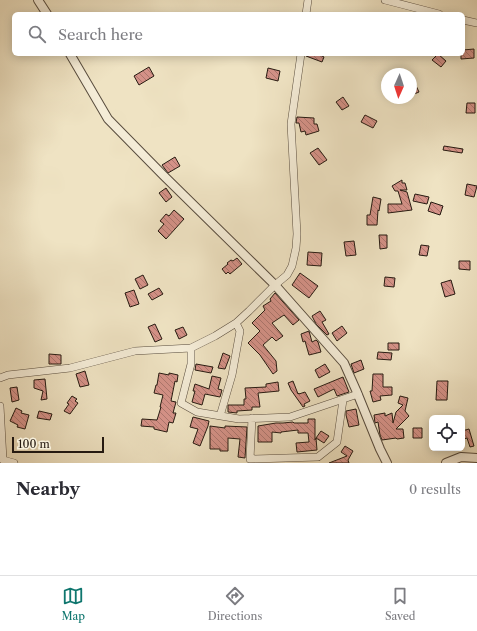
<!DOCTYPE html>
<style>
:root{--surface:#fff;--page:#f7f7f7;--text:#2b2b33;--muted:#7c7c81;--line:#e1e1e2;--accent:#0f766e}
body{margin:0;font-family:"Libre Caslon Text",serif;background:var(--page);color:var(--text)}
.controls{position:absolute;right:12px;bottom:12px;display:grid;overflow:hidden;border-radius:6px;box-shadow:0 2px 10px #0003}
.controls button{width:36px;height:36px;display:grid;place-items:center;padding:0;border:0;border-bottom:1px solid var(--line);background:var(--surface);color:var(--text);font:20px sans-serif}
.compass{position:absolute;left:381px;top:68px;width:36px;height:36px;border-radius:50%;background:var(--surface);box-shadow:0 2px 10px #0003;rotate:183deg}
.scale{position:absolute;left:12px;bottom:10px;width:92px;box-sizing:border-box;padding-left:4px;border:2px solid #261a11;border-top:0;font-size:11px;line-height:14px;white-space:nowrap;color:#261a11;-webkit-text-stroke:3px #f5edd8;paint-order:stroke}
.list{margin:0;padding:0;list-style:none}
h2{display:flex;justify-content:space-between;align-items:center;height:52px;margin:0;padding:0 16px;font-size:17px}
h2 small{font-size:13px;font-weight:400;color:var(--muted)}
.icon{flex:none;width:22px;height:22px;fill:none;stroke:currentColor;stroke-width:2;stroke-linecap:round;stroke-linejoin:round}
.map{position:relative;flex:none;width:477px;height:463px;overflow:hidden}
.search{position:absolute;background:var(--surface);box-shadow:0 2px 10px #0003;left:12px;right:12px;top:12px;height:44px;display:flex;align-items:center;gap:10px;box-sizing:border-box;padding:0 14px;border-radius:6px;color:var(--muted);font-size:15px}
.sheet{height:112px;background:var(--surface)}
nav{display:flex;justify-content:space-around;align-items:center;box-sizing:border-box;height:56px;border-top:1px solid var(--line);background:var(--surface);font-size:11px;color:var(--muted)}
nav a{display:grid;justify-items:center;gap:2px}
nav .on{color:var(--accent)}
.map>svg:first-child{display:block}
</style>
<div class="map">
<svg width="477" height="463" viewBox="0 0 477 463">
<defs>
<pattern id="building-back-hatch" width="6" height="6" patternUnits="userSpaceOnUse"><rect width="6" height="6" fill="#d59288"/><path d="M-1 5l2 2M0 0l6 6M5-1l2 2" fill="none" stroke="#ad766e"/></pattern>
</defs>
<rect width="100%" height="100%" fill="#efe3c3"/>
<filter id="stains"><feTurbulence type="fractalNoise" baseFrequency=".005" numOctaves="4"/><feColorMatrix values="0 0 0 0 .2 0 0 0 0 .09 0 0 0 0 .02 0 0 0 .5 -.17"/></filter>
<radialGradient id="worn" r=".72"><stop offset=".6" stop-color="#630" stop-opacity="0"/><stop offset="1" stop-color="#630" stop-opacity=".3"/></radialGradient>
<path fill="url(#building-back-hatch)" stroke="#261a11" d="M474 49V58L461 59V54H463V50Z
M306 54H318L324 57 322 62 306 56Z
M438 54 446 61 441 67 432 60Z
M149 67 154 76 139 85 134 76Z
M268 68 280 71 278 81 266 78Z
M411 75 419 92 412 95 411 92Z
M343 97 349 106 342 110 336 102Z
M467 103H475V113H466Z
M365 115 377 121 373 128 361 122Z
M297 117 314 118V124H317L319 131 306 135 305 131 301 132 299 123H296Z
M444 146 463 149 462 153 443 150Z
M318 148 327 160 319 165 310 153Z
M175 157 180 166 168 173 162 165Z
M402 180V183H405L407 190H400L407 192 412 210 388 213V204H402L398 191H395L392 186Z
M467 184 477 186 474 197 465 195Z
M166 188 172 197 166 202 159 193Z
M415 194 429 197 427 204 413 201Z
M373 197 381 199 379 211 378 210 377 225H367V215H370Z
M431 202 443 206 440 215 428 211Z
M174 210 184 219 166 239 158 231 164 224 160 221 166 214 169 216Z
M379 235H387V248L380 249Z
M354 241 356 255 346 256 344 242Z
M421 245 429 246 427 256 419 255Z
M308 252 322 253 321 266 307 265Z
M237 258 242 264 230 274 228 272 226 274 222 269 228 264 227 263 231 260 233 261Z
M459 261H470V270L459 269Z
M300 273 318 286 309 298 292 285Z
M143 275 148 285 140 289 135 279Z
M385 277 395 278 394 287 384 286Z
M451 280 455 294 445 297 441 283Z
M159 288 163 294 152 300 148 294Z
M134 290 139 304 130 307 125 293Z
M275 293 299 320 293 325 284 315 272 323 283 336 276 341 272 337 263 345 276 361 277 371 273 374 260 355 248 343 260 331 252 323 265 310 263 306 271 301 270 299Z
M320 311 326 320 322 322 329 334 327 335 316 324 312 316Z
M155 324 162 339 155 342 148 327Z
M342 326 347 333 337 341 332 333Z
M183 327 187 335 179 339 175 330Z
M309 331 312 342 316 340 318 342 321 352 309 355 305 341 303 342 301 334Z
M388 343H399V350H388Z
M378 352 392 353 391 360 377 359Z
M223 353 230 356 225 369 218 368Z
M49 354 61 355V364H49Z
M361 360 364 369 354 373 351 364Z
M196 364 213 367 211 373 195 370Z
M325 364 330 372 319 378 315 370Z
M85 371 89 385 80 387 76 374Z
M159 373 169 375V373L178 375 177 382 175 381 171 401 176 402 173 413H176L173 423 169 422 167 432 154 429V427L141 426 142 419 157 420 161 407H160L163 395 154 393 156 385H157Z
M373 374H383V387H392V395L380 396 381 400 373 402 370 391H372Z
M212 376 221 378 218 389 222 390 220 397 205 394 202 405 192 402 195 391H193L195 384 209 389Z
M343 377 349 392 337 396 334 389 318 397 314 389Z
M45 379 47 399 41 400 43 391 34 388V380Z
M293 381 298 394 299 393V394L305 392 310 401 304 404 305 406 303 407 291 390 288 383Z
M437 381H448L447 400H436Z
M278 382 279 391 258 393 260 407H252V410L237 411V413L228 412V405H244V399H246L245 388 266 387V384Z
M17 387 19 400 12 402 10 388Z
M72 396 77 399 75 401 78 403 70 414 64 411 69 404 67 403Z
M400 396 408 398 405 411 409 416 396 429H403L404 438 397 439 396 438 382 440 380 435 378 422 375 423 374 415 385 413V416L392 413 393 423 396 412 403 405 398 403Z
M16 408 22 411 21 413 29 415 25 429 17 427 18 425 10 421Z
M356 409 359 425 349 427 346 415V411Z
M39 411 52 414 50 420 37 418Z
M193 417 209 421 208 426 200 446 193 443 198 429 190 427Z
M308 419H315V440L316 438 317 450 297 452 296 443 309 442 308 433H298V430L281 432V433L272 432V442H258V426L276 423H283L293 422 294 423H308Z
M210 426 225 428V426L247 427 245 458 238 457 240 439 228 438V451H220V449H210Z
M413 428H422V438H413Z
M469 429 474 446 470 447 467 438 464 439 462 432V431Z
M321 431 329 436 324 443 316 438Z
M345 446 353 451 348 460 349 463H329L347 456 341 452Z"/>
<g fill="none" stroke-linecap="round" stroke-linejoin="round">
<defs>
<path id="minor" d="M385 0 439 14
M306 14 308 0
M463 20 477 23
M191 348V364L181 403 197 412 239 419 290 417 358 394
M0 378 8 375 70 368 135 351 191 348 215 336 236 323 249 311 275 285 287 275 292 266 296 248 297 234 291 124 301 54
M0 406 3 460 14 463
M220 416 232 375 240 331 236 323
M252 418 250 459 318 457 337 442 343 400"/>
<path id="tertiary" d="M38 0 47 14
M70 54 108 119 163 175 275 285 344 363 356 390 380 449 387 463
M446 463 461 457 477 458"/>
</defs>
<use href="#minor" stroke="#584c3e" stroke-width="8"/>
<use href="#tertiary" stroke="#584c3e" stroke-width="10"/>
<use href="#minor" stroke="#f5edd8" stroke-width="7"/>
<use href="#tertiary" stroke="#f5edd8" stroke-width="8"/>
</g>
<rect width="100%" height="100%" filter="url(#stains)"/>
<rect width="100%" height="100%" fill="url(#worn)"/>
</svg>
<div class="controls">
<button><svg class="icon" aria-label="locate" viewBox="0 0 24 24"><circle cx="12" cy="12" r="6"/><path d="M12 2v4M12 18v4M2 12h4M18 12h4"/></svg></button>
</div>
<svg class="compass" viewBox="-18 -18 36 36"><path d="M0-13l5 13h-10z" fill="#e53935"/><path d="M0 13l5-13h-10z" fill="#7c7c81"/></svg>
<div class="scale">100 m</div>
<div class="search"><svg class="icon" aria-label="search" viewBox="0 0 24 24"><circle cx="10" cy="10" r="6"/><path d="M15 15l6 6"/></svg>Search here</div>
</div>
<section class="sheet">
<h2>Nearby<small>0 results</small></h2>
<ul class="list">
</ul>
</section>
<nav>
<a class="on"><svg class="icon" aria-label="map" viewBox="0 0 24 24"><path d="M3 6l6-2 6 2 6-2v14l-6 2-6-2-6 2zM9 4v14M15 6v14"/></svg>Map</a>
<a><svg class="icon" aria-label="directions" viewBox="0 0 24 24"><path d="M12 3l9 9-9 9-9-9zM9 14v-3h6M13 9l2 2-2 2"/></svg>Directions</a>
<a><svg class="icon" aria-label="saved" viewBox="0 0 24 24"><path d="M7 4h10v16l-5-4-5 4z"/></svg>Saved</a>
</nav>
